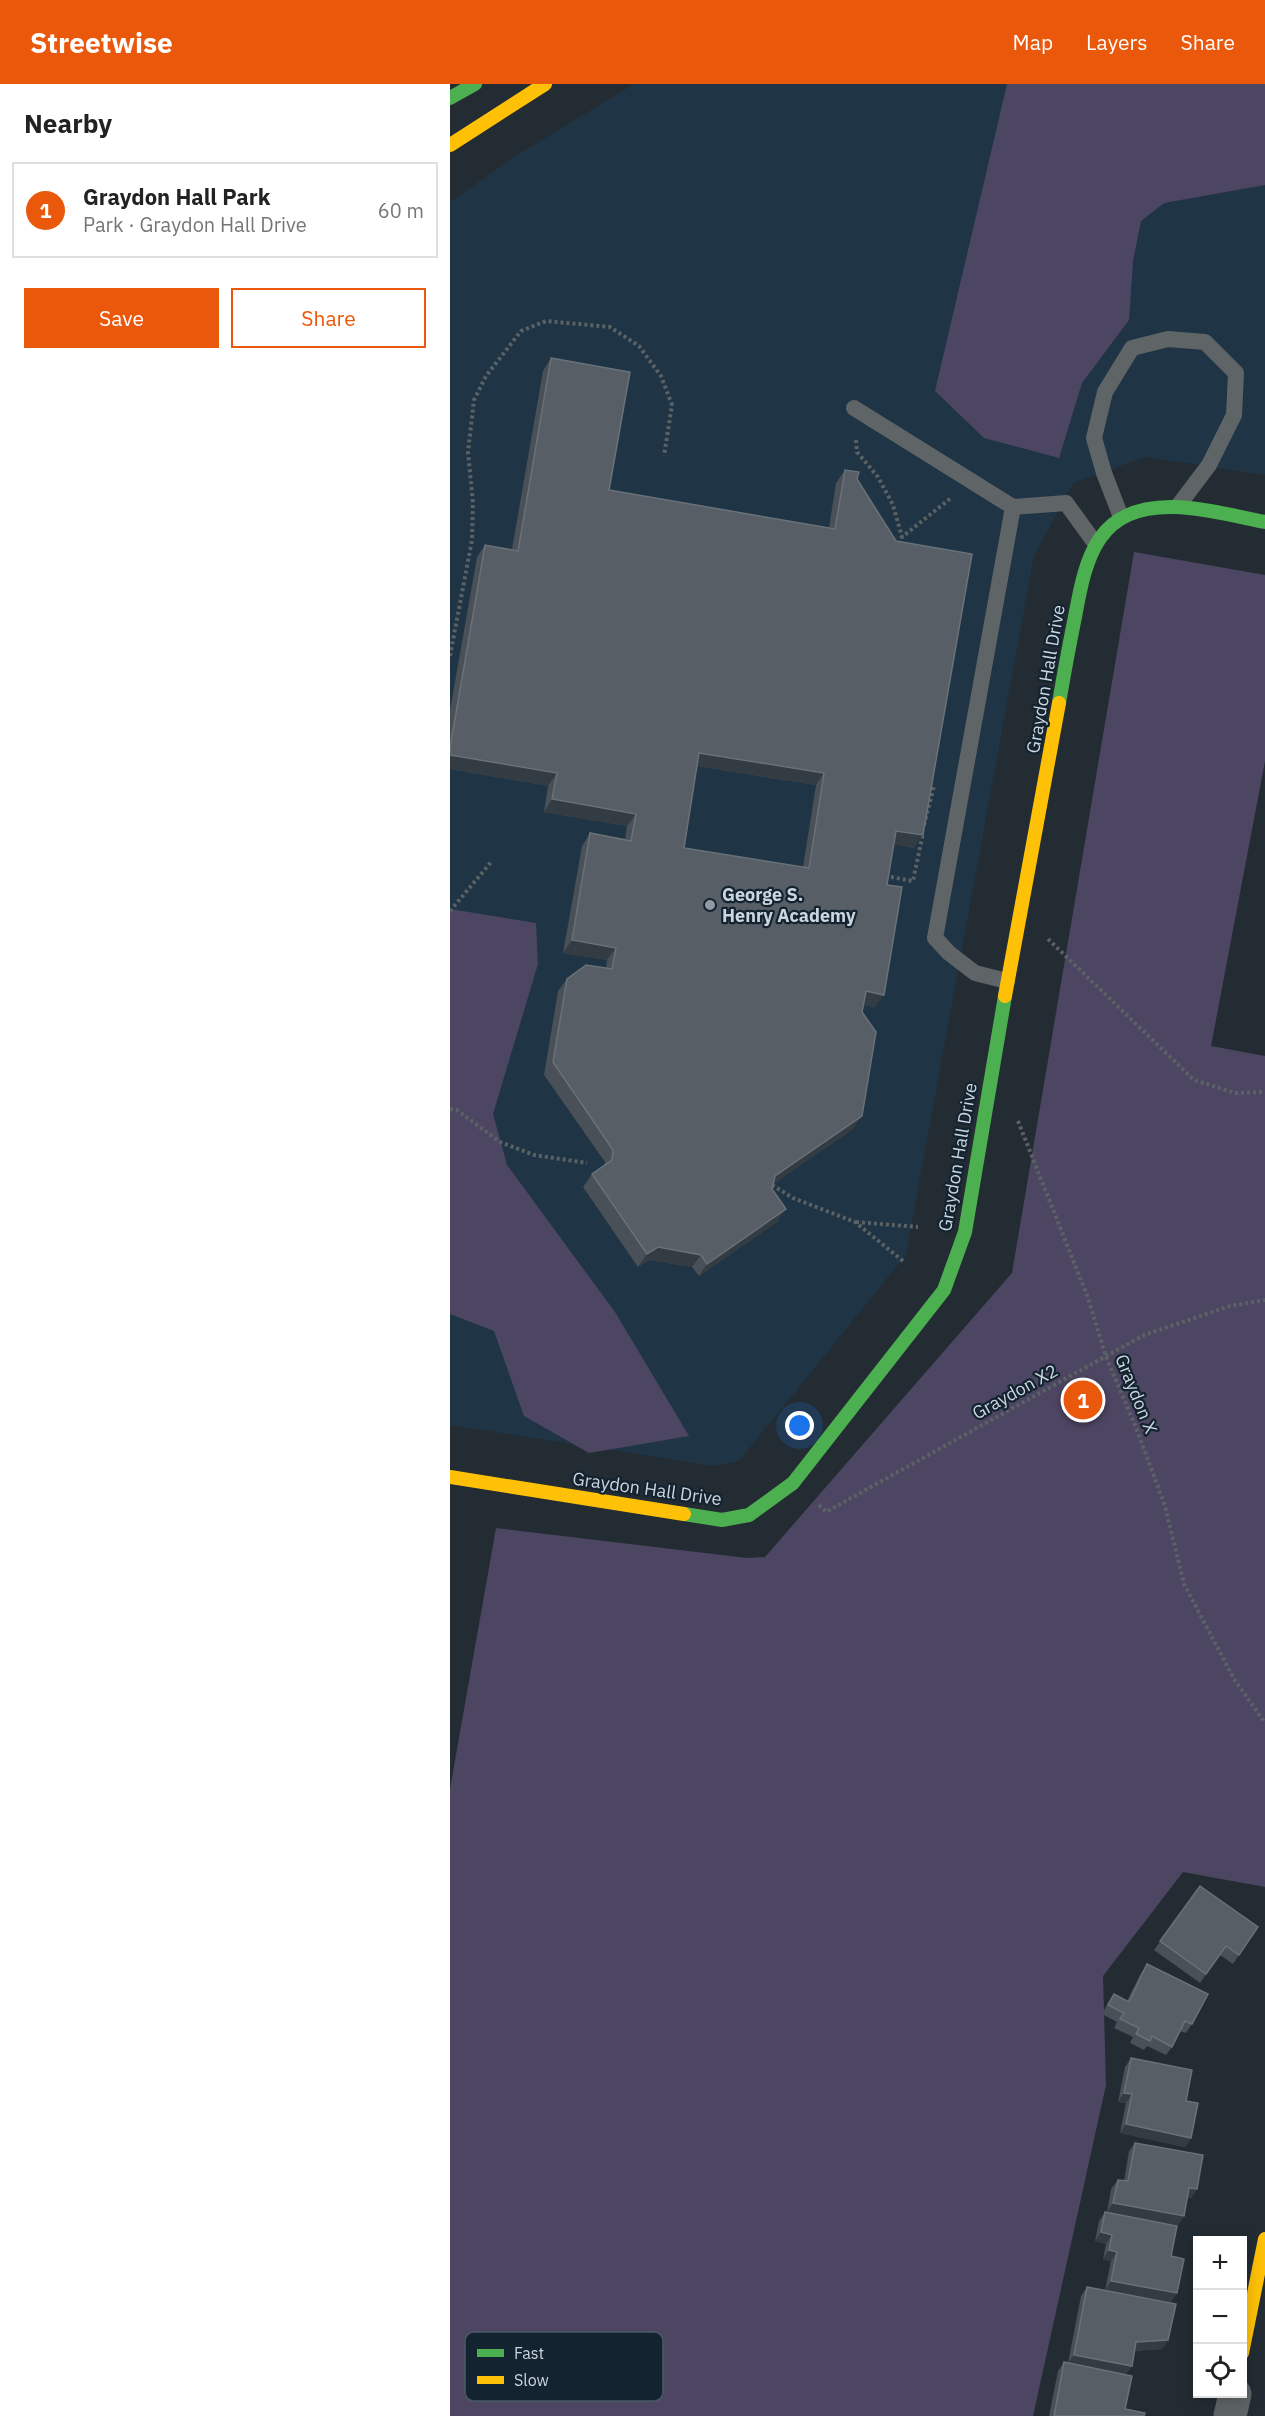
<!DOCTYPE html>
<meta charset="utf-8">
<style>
:root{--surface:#fff;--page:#f6f6f6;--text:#222;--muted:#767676;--line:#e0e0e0;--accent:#ea580c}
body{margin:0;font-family:"IBM Plex Sans",sans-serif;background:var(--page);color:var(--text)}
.controls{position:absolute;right:18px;bottom:18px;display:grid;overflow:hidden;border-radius:0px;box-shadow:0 3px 15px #0003}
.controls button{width:54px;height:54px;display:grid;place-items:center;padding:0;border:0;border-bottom:2px solid var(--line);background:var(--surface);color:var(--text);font:30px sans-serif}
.you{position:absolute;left:350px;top:1342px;width:21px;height:21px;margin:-15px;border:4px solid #fff;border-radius:50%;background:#1a73e8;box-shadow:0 0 0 9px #1a73e833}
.badge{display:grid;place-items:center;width:39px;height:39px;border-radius:50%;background:var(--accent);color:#fff;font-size:20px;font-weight:700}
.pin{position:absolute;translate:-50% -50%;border:3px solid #fff;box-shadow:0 2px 6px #0006}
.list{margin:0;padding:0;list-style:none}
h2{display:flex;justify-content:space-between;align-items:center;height:78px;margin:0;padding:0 24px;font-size:26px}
h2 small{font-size:20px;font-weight:400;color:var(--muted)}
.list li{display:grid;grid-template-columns:39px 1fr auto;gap:18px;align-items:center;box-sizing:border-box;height:96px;margin:0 12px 12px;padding:0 12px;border:2px solid var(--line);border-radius:0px}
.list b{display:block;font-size:22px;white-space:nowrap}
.list p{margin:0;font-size:20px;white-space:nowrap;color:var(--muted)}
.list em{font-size:20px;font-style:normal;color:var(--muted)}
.actions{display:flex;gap:12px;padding:18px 24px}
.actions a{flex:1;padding:14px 0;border:2px solid var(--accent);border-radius:0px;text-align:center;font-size:21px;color:var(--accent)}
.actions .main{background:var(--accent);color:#fff}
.icon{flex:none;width:33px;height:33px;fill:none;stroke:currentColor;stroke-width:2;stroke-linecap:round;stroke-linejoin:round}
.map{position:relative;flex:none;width:815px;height:2332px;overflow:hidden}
header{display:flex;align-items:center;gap:36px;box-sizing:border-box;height:84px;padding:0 30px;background:var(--accent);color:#fff}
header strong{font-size:28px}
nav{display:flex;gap:33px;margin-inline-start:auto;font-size:21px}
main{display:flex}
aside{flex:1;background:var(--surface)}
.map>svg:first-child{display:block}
</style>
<header>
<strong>Streetwise</strong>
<nav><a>Map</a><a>Layers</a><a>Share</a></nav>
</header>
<main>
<aside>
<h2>Nearby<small></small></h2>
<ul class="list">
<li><span class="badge">1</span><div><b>Graydon Hall Park</b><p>Park · Graydon Hall Drive</p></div><em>60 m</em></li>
</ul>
<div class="actions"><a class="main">Save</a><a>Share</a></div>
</aside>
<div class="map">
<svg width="815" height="2332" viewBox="0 0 815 2332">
<rect width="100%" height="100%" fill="#232c33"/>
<path fill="#1f3444" d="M184 0H805L815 30V391L696 373 623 399 584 472 456 1171 289 1377 264 1382 0 1341V118L67 71Z"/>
<path fill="#4d4663" d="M557 0H815V101L714 119 691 137 683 177 679 236 632 299 609 374 534 354 485 307Z
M684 468 815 491V677L761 962 815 972V1803L733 1788 653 1892 656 2001 583 2332H0V1705L46 1444 297 1474 315 1473 562 1189Z
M0 825 86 839 88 880 43 1030 57 1081 165 1228 239 1352 139 1369 74 1332 44 1247 0 1230Z"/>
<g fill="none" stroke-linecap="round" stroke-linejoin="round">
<path stroke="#5b6265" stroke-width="4" stroke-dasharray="3 3" stroke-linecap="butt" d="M406 356 407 368 428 393 443 421 452 453 501 414
M0 572 22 456 23 419 18 368 24 316 36 292 71 247 96 237 160 243 189 262 211 292 222 321 214 372
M474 741 484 702
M435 792 463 797 473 749
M0 827 42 777
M598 855 744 996 785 1009 815 1008
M0 1025 7 1026 50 1058 84 1071 137 1079
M568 1037 638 1214 656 1273 685 1341 715 1422 734 1500 784 1595 815 1639
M322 1101 343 1114 405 1138 453 1177
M406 1138 468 1143
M369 1421 376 1428 694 1251 780 1222 815 1216"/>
<path stroke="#5f6466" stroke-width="16" d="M404 324 563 423 616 419 645 459
M671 433 654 389 644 354 655 308 682 264 718 255 755 258 786 289 784 331 759 381 728 422
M557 897 525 889 499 869 485 854 563 423"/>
<path stroke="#5f6466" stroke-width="33" d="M780 2332 785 2310"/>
<path stroke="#4caf50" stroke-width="14" d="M0 14 25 0
M609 619C614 590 619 562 625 533 636 471 648 421 725 423 755 424 785 432 815 438
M234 1430 272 1436 299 1431 343 1399 494 1206 515 1148 555 912"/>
<path stroke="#ffc107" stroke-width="14" d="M0 61 95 0
M555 912 609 619
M0 1393 234 1430
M792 2269 815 2155"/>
</g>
<path fill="#495057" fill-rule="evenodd" d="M101 274 159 406 379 444 386 399 395 386 407 395 464 764 444 760 437 801 425 923 413 921 412 928 403 1045 323 1100 322 1105 327 1138 249 1192 242 1183 199 1176 188 1183 133 1103 142 1090 154 1082 155 1078 94 991 108 907 117 895 156 884 157 876 113 869 132 762 140 749 175 755 177 742 94 728 98 702 0 685V626L27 473 35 461 62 465 93 287ZM247 682 366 701 353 783 234 764Z
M750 1802 808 1843 783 1880 770 1871 750 1899 704 1866Z
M697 1880 742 1940 736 1949 730 1947 722 1963 716 1971 697 1962 694 1966 680 1959 683 1953 664 1944 667 1938 652 1930 658 1919 664 1910 677 1917 691 1889Z
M681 1974 736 2017 741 2054 735 2063 670 2049 676 2019 668 2018 675 1983Z
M685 2059 747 2105 741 2114H737L734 2132 728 2141 657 2128 661 2105 668 2096 674 2097 679 2067Z
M655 2128 721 2172V2218L655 2206 661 2177 653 2175 656 2160 645 2157 649 2137Z
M637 2203 718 2256 712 2265 685 2267 682 2282 675 2291V2325L694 2332H599L608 2287 614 2278 618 2279 631 2212Z"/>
<path fill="#343c43" d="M249 669 374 689 366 701 241 681Z
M0 671 107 689 98 702 0 685Z
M102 715 186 730 177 742 94 728Z
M446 747 473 751 464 764 437 759Z
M122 856 166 864 157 876 113 869Z
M416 907 434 911 425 923 407 920Z
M412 1032 403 1045 316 1105 325 1092Z
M336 1125 327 1138 249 1192 257 1180Z
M208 1163 251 1171 242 1183 199 1176 188 1183 197 1170Z
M674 2009 682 2010 676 2019 668 2018Z
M676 2040 741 2054 735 2063 670 2049Z
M739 2104 747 2105 741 2114 733 2113Z
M663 2119 734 2132 728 2141 657 2128Z
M651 2148 662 2151 656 2160 645 2157Z
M659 2166 667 2168 661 2177 653 2175Z
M661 2197 727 2209 721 2218 655 2206Z
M718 2256 712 2265 680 2267 686 2258Z
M624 2271 682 2282 675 2291 618 2279Z"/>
<path fill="#575e66" stroke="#697179" stroke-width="1.5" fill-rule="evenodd" d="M101 274 180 288 159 406 385 445 395 386 409 388 407 395 446 457 522 470 473 751 446 747 437 801 452 803 434 911 416 907 412 928 426 948 412 1032 325 1092 322 1105 336 1125 257 1180 251 1171 208 1163 197 1170 142 1090 162 1076 163 1066 103 978 117 895 136 881 162 885 166 864 122 856 140 749 181 757 186 730 102 715 107 689 0 671V664L35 461 68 467ZM249 669 374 689 359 784 234 764Z
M750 1802 808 1843 789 1871 776 1862 756 1890 710 1857Z
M697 1880 758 1910 742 1940 735 1937 722 1963 702 1952 700 1957 686 1950 689 1944 670 1935 674 1929 658 1921 664 1910 679 1918Z
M681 1974 742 1986 736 2017 748 2019 741 2054 676 2040 682 2010 674 2009Z
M685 2059 753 2071 747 2105 739 2104 734 2132 663 2119 668 2096 678 2097Z
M655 2128 727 2142 721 2172 734 2175 727 2209 661 2197 667 2168 659 2166 662 2151 651 2148Z
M637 2203 726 2220 718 2256 686 2258 682 2282 624 2271Z
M614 2278 682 2292 675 2325 695 2329 694 2332H604Z"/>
<circle fill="#919aa3" stroke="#132330" stroke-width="2" cx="260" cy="821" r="6"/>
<g text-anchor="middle" stroke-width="4.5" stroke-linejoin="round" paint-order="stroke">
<g font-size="18" fill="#ccd6df" stroke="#132330">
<text transform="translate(596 595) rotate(-80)" y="6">Graydon Hall Drive</text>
<text transform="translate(508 1073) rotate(-80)" y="6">Graydon Hall Drive</text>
<text transform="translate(565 1308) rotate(-29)" y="6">Graydon X2</text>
<text transform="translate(686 1310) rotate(68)" y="6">Graydon X</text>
<text transform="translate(197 1405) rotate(8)" y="6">Graydon Hall Drive</text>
</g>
<g font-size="18" font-weight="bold" fill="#ccd6df" stroke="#132330" text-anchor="start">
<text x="272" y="817">George S.<tspan x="272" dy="21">Henry Academy</tspan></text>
</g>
</g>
<rect x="15" y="2248" width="198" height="69" rx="9" fill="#132330" stroke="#4a5965" stroke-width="1.5"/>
<rect x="27" y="2265" width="27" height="8" fill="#4caf50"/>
<rect x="27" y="2292" width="27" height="8" fill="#ffc107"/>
<g font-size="16" fill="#ccd6df">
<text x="64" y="2275">Fast</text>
<text x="64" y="2302">Slow</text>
</g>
</svg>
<div class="controls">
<button>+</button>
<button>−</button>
<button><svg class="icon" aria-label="locate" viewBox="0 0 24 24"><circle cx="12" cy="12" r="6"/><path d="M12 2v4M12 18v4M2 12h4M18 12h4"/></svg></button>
</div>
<div class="you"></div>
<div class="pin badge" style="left:633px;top:1316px">1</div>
</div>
</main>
